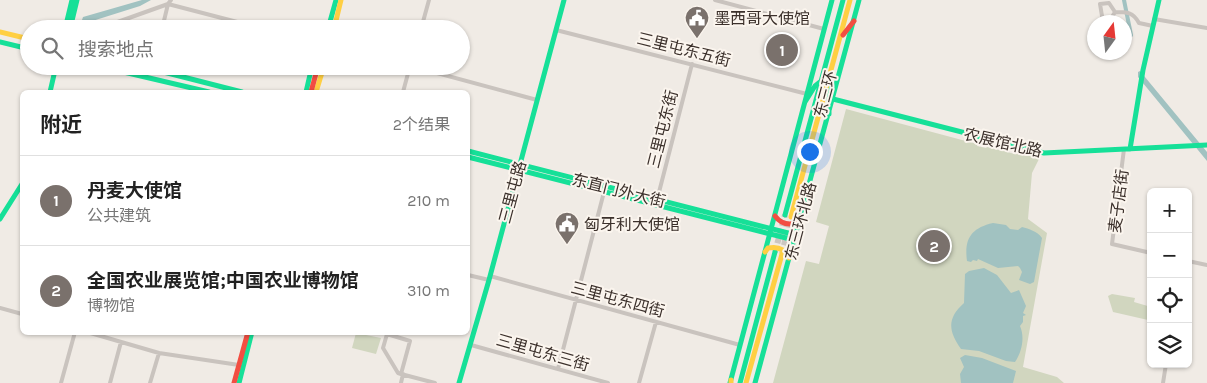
<!DOCTYPE html>
<html lang="zh">
<meta charset="utf-8">
<style>
:root{--surface:#fff;--page:#f2f2f2;--text:#222;--muted:#767676;--line:#e0e0e0;--accent:#7a716c}
body{margin:0;font-family:Karla,"Noto Sans SC",sans-serif;background:var(--page);color:var(--text)}
.controls{position:absolute;right:15px;bottom:15px;display:grid;overflow:hidden;border-radius:8px;box-shadow:0 1px 4px #0004}
.controls button{width:45px;height:45px;display:grid;place-items:center;padding:0;border:0;border-bottom:1px solid var(--line);background:var(--surface);color:var(--text);font:25px sans-serif}
.compass{position:absolute;left:1087px;top:15px;width:45px;height:45px;border-radius:50%;background:var(--surface);box-shadow:0 1px 4px #0004;rotate:15deg}
.you{position:absolute;left:809px;top:151px;width:18px;height:18px;margin:-12px;border:4px solid #fff;border-radius:50%;background:#1a73e8;box-shadow:0 0 0 8px #1a73e833}
.badge{display:grid;place-items:center;width:32px;height:32px;border-radius:50%;background:var(--accent);color:#fff;font-size:16px;font-weight:700}
.pin{position:absolute;translate:-50% -50%;border:2px solid #fff;box-shadow:0 1px 5px #0006}
.list{margin:0;padding:0;list-style:none}
h2{display:flex;justify-content:space-between;align-items:center;height:65px;margin:0;padding:0 20px;font-size:21px}
h2 small{font-size:16px;font-weight:400;color:var(--muted)}
.list li{display:grid;grid-template-columns:32px 1fr auto;gap:15px;align-items:center;box-sizing:border-box;height:90px;padding:0 20px;border-top:1px solid var(--line)}
.list b{display:block;font-size:19px;white-space:nowrap}
.list p{margin:0;font-size:16px;white-space:nowrap;color:var(--muted)}
.list em{font-size:16px;font-style:normal;color:var(--muted)}
.icon{flex:none;width:28px;height:28px;fill:none;stroke:currentColor;stroke-width:2;stroke-linecap:round;stroke-linejoin:round}
.map{position:relative;flex:none;width:1207px;height:383px;overflow:hidden}
.search{position:absolute;background:var(--surface);box-shadow:0 1px 4px #0004;left:20px;top:20px;width:450px;height:55px;display:flex;align-items:center;gap:12px;box-sizing:border-box;padding:0 18px;border-radius:28px;color:var(--muted);font-size:19px}
.panel{position:absolute;background:var(--surface);box-shadow:0 1px 4px #0004;left:20px;top:90px;width:450px;height:245px;border-radius:8px}
.map>svg:first-child{display:block}
</style>
<div class="map">
<svg width="1207" height="383" viewBox="0 0 1207 383">
<rect width="100%" height="100%" fill="#f0ebe5"/>
<path fill="#d1d6bf" d="M846 109 977 144V146L986 148 987 147 1015 154 1016 151 1040 157 1032 173 1028 219 1047 233 1023 367 1057 377 1064 383H773L806 261 819 264 829 226 816 222Z
M1112 294 1135 298 1134 302 1151 307 1148 320 1113 312 1108 296Z
M356 333 381 338 376 354 352 348Z"/>
<path fill="#a1c2c1" d="M142 0H151L140 6 86 23H81L83 17Z
M1140 71 1207 152V161L1138 77V72Z
M993 223 1006 225 1010 229 1018 230 1022 227C1029 229 1037 231 1042 238L1034 282 1030 284 1019 280 1022 272 1020 268 1018 266 998 268 978 259 977 261 973 260 971 262 967 261C964 239 971 228 993 223Z
M984 268 997 275 1011 293 1019 290 1026 306 1023 313 1026 315 1023 316V322L1020 326C1025 337 1022 352 1015 362L1006 361 979 351 961 349C948 331 947 318 964 303L965 274 969 271Z
M965 355 982 358 1016 371 1013 383H961L960 374 964 367 960 358Z"/>
<g fill="none" stroke-linecap="round" stroke-linejoin="round">
<path stroke="#a1c2c1" stroke-width="4" d="M1124 0 1131 35"/>
<path stroke="#ccc6c0" stroke-width="6" stroke-dasharray="6 3" stroke-linecap="butt" d="M775 252 785 215
M782 254 790 219"/>
<path stroke="#c9c3be" stroke-width="4" d="M715 0 824 29
M1115 12C1127 12 1133 12 1139 23L1153 26
M1154 19 1207 28
M1103 22 1100 4 1109 3 1115 12
M1109 22 1115 12
M98 29 168 4 171 0
M162 29 168 4 264 29
M421 29 429 0
M556 30 807 94
M411 66 537 100
M403 92 410 66
M1124 149 1112 244 1151 253
M657 200 692 64
M1188 261 1207 265
M468 275 489 280
M490 276 740 345
M0 308 22 314
M87 332 159 353 239 365
M386 332 387 334 410 341 401 374 435 383
M387 334 383 348 398 373 401 374
M471 345 608 383
M558 369 604 192
M61 383 75 332
M110 383 121 342
M150 383 159 353
M401 383 403 374
M639 383 656 322
M1163 383 1166 364"/>
<path stroke="#16e098" stroke-width="5" d="M65 29 72 0
M70 29 77 0
M328 29 336 0
M0 42 29 49
M98 66 209 92
M140 66 242 92
M829 86V114
M50 92 56 66
M306 92 312 66
M833 99 1044 153 1207 145
M805 102 815 86 820 82
M1130 149 1143 70 1159 0
M468 151 796 235
M468 157 794 240
M785 215 843 0
M0 219 22 184
M239 383 252 332
M459 383 489 280 564 0
M730 383 832 0
M740 383 775 252
M755 383 859 0"/>
<path stroke="#ffcf43" stroke-width="5" d="M334 29 341 0
M0 32 29 39
M316 92 324 66
M791 217 850 0
M765 252 768 248C778 246 785 249 789 258
M731 380V383
M746 383 782 254"/>
<path stroke="#f24e42" stroke-width="5" d="M843 35 854 21
M311 92 318 66
M775 216C781 224 789 226 799 222
M234 383 248 332"/>
</g>
<defs>
<symbol id="civic-pin" viewBox="-11 -11 22 30"><path d="M0 17L-7.5 6A9.5 9.5 0 1 1 7.5 6Z" fill="#7a716c" stroke="#fbf5ee"/><path d="M-.6-6.5H3V-4.5H.6V-3L4-1V1h2V6H-6V1h2V-1L-.6-3ZM-1.2 2.5V6h2.4V2.5Z" fill="#fff"/></symbol>
</defs>
<g fill-rule="evenodd">
<use href="#civic-pin" x="683" y="4" width="28" height="38"/>
<use href="#civic-pin" x="553" y="210" width="28" height="38"/>
</g>
<g text-anchor="middle" stroke-width="4" stroke-linejoin="round" paint-order="stroke">
<g font-size="16" fill="#3b302b" stroke="#fbf5ee" text-anchor="start">
<text x="714" y="24">墨西哥大使馆</text>
<text x="584" y="230">匈牙利大使馆</text>
</g>
<g font-size="16" fill="#3b302b" stroke="#fbf5ee">
<text transform="translate(684 49) rotate(14)" y="6">三里屯东五街</text>
<text transform="translate(825 94) rotate(-75)" y="6">东三环</text>
<text transform="translate(662 129) rotate(-76)" y="6">三里屯东街</text>
<text transform="translate(1003 142) rotate(13)" y="6">农展馆北路</text>
<text transform="translate(619 190) rotate(14)" y="6">东直门外大街</text>
<text transform="translate(512 192) rotate(-75)" y="6">三里屯路</text>
<text transform="translate(1118 201) rotate(-83)" y="6">麦子店街</text>
<text transform="translate(800 221) rotate(-75)" y="6">东三环北路</text>
<text transform="translate(618 299) rotate(15)" y="6">三里屯东四街</text>
<text transform="translate(543 352) rotate(16)" y="6">三里屯东三街</text>
</g>
</g>
</svg>
<div class="controls">
<button>+</button>
<button>−</button>
<button><svg class="icon" aria-label="locate" viewBox="0 0 24 24"><circle cx="12" cy="12" r="6"/><path d="M12 2v4M12 18v4M2 12h4M18 12h4"/></svg></button>
<button><svg class="icon" aria-label="layers" viewBox="0 0 24 24"><path d="M12 4l9 5-9 5-9-5zM3 14l9 5 9-5"/></svg></button>
</div>
<svg class="compass" viewBox="-18 -18 36 36"><path d="M0-13l5 13h-10z" fill="#e53935"/><path d="M0 13l5-13h-10z" fill="#767676"/></svg>
<div class="you"></div>
<div class="pin badge" style="left:782px;top:50px">1</div>
<div class="pin badge" style="left:934px;top:246px">2</div>
<div class="search"><svg class="icon" aria-label="search" viewBox="0 0 24 24"><circle cx="10" cy="10" r="6"/><path d="M15 15l6 6"/></svg>搜索地点</div>
<section class="panel">
<h2>附近<small>2个结果</small></h2>
<ul class="list">
<li><span class="badge">1</span><div><b>丹麦大使馆</b><p>公共建筑</p></div><em>210 m</em></li>
<li><span class="badge">2</span><div><b>全国农业展览馆;中国农业博物馆</b><p>博物馆</p></div><em>310 m</em></li>
</ul>
</section>
</div>
